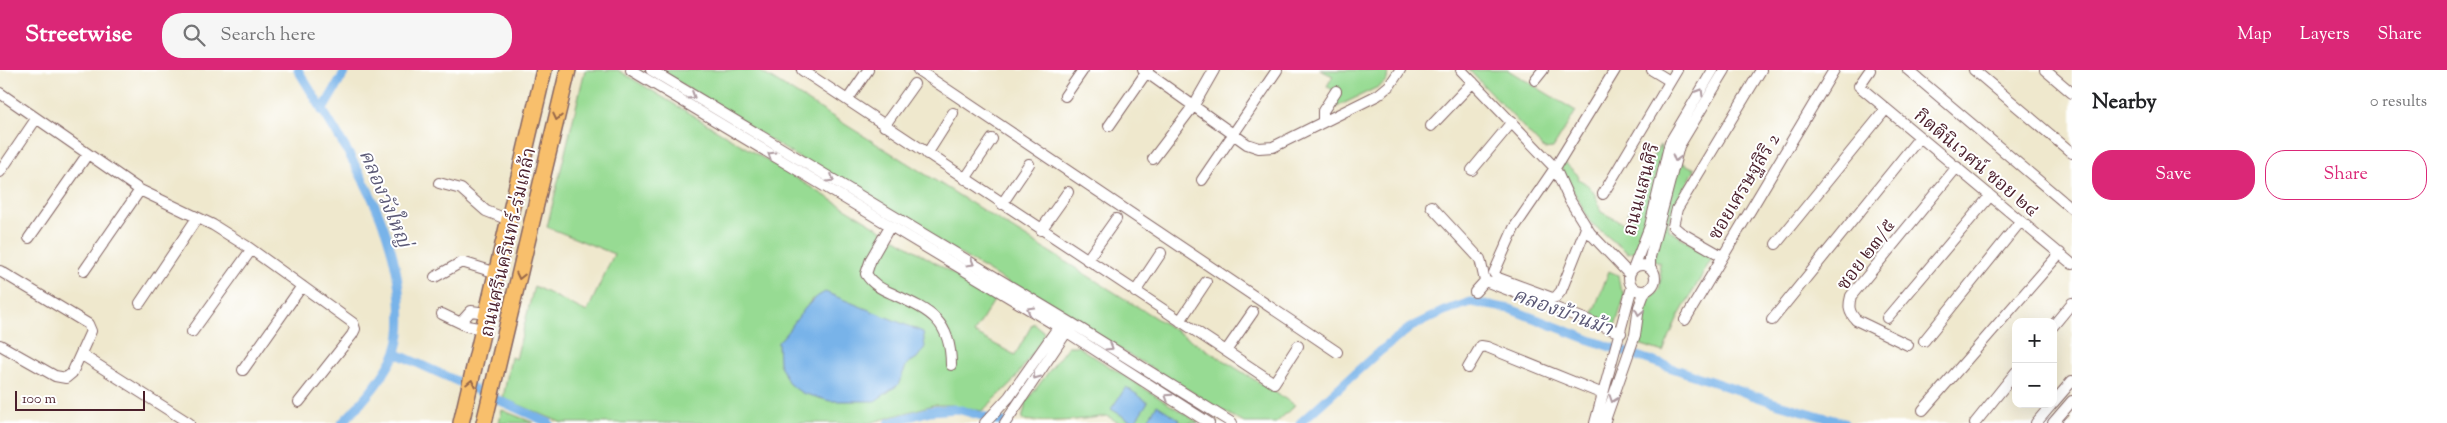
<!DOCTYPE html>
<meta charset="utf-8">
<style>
:root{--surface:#fff;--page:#f6f6f6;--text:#202124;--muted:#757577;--line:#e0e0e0;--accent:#db2777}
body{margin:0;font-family:"Sorts Mill Goudy","Noto Serif Thai",serif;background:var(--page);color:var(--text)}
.controls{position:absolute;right:15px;bottom:15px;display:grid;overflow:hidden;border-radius:10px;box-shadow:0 5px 20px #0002}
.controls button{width:45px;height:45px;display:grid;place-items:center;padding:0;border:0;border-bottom:1px solid var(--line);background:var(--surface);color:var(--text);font:25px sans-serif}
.scale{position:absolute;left:15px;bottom:12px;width:130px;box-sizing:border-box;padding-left:5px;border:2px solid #4a1f2b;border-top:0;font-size:14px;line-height:18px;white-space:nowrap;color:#4a1f2b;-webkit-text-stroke:4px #fff;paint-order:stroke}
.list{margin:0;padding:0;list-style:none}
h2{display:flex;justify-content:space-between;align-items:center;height:65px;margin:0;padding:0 20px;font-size:21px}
h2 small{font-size:16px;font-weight:400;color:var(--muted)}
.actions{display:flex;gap:10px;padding:15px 20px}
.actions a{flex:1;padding:11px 0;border:1px solid var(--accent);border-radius:20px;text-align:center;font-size:18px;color:var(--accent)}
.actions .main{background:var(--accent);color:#fff}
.icon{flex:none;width:28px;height:28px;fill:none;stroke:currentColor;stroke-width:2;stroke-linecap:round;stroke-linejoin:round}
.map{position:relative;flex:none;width:2072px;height:353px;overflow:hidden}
header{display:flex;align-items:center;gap:30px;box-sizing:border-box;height:70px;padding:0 25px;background:var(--accent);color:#fff}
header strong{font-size:24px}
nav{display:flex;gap:28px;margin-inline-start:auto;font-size:18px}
.search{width:350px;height:45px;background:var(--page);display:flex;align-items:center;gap:12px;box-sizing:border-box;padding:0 18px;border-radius:20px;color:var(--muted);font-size:19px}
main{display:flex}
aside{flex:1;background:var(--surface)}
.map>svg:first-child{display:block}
</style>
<header>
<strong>Streetwise</strong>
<div class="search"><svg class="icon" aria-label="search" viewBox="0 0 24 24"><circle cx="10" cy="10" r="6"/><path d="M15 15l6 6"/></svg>Search here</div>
<nav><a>Map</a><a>Layers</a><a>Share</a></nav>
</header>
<main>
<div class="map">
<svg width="2072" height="353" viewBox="0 0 2072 353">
<rect width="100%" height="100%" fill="#fff"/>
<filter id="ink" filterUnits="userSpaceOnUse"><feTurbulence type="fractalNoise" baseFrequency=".02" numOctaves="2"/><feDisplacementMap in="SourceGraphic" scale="10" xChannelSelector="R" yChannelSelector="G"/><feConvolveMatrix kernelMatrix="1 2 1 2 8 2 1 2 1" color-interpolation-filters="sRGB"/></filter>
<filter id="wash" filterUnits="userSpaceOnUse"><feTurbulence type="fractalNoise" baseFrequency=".0096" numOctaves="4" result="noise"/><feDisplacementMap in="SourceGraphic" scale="20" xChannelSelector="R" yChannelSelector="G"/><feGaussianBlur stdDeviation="1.12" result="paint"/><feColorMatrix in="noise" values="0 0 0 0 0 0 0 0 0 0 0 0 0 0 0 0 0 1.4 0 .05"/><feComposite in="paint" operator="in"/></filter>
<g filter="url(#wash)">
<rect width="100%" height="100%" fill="#efe8cd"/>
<path fill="#97db93" stroke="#707d5f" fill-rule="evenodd" d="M585 0H618L995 229 974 263 1015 285 1033 253 1044 262 1042 270 1011 314 982 341 952 335H933L870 353H562L503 328 511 287 516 289 534 216 587 242 614 184 547 157ZM812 229 917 288 907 294 778 272 791 259Z
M658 0H758L1295 335 1276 353H1244L812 96Z
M1320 0H1387L1388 1 1387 10 1380 16 1326 42 1338 24 1327 16 1333 6Z
M1469 0H1508L1576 41 1553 78 1544 79Z
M1660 75 1662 81 1641 173 1635 181 1628 183 1591 153 1561 98 1564 92 1579 106 1578 109C1594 117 1596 126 1601 142L1625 154 1643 103Z
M1679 91 1695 99 1668 152V159L1712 188 1677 249 1663 282 1639 274C1640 251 1641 234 1659 220L1661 208 1659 192 1654 190Z
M1609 201 1618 205 1620 217 1625 225 1615 257 1591 248Z
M1068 276H1077L1199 353H1119L1107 346C1080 350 1050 353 1022 350L1026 332Z
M502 340 534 353H499Z"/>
<path fill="#78b3e9" stroke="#61698a" d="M825 222 923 262 925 277 917 288 907 294 898 315 875 331H830L802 323 789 314 779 293 778 272C795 256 804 232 825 222Z
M1126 317 1148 332 1134 353 1111 339Z
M1157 335 1180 350 1178 353H1146Z"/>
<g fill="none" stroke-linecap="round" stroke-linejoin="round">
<path stroke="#78b3e9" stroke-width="9" d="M298 0C341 72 395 145 400 231 401 249 402 267 395 284 383 310 362 333 342 353
M322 41 346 0
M395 283 549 353
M889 353 930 341 957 339 1007 353
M1300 353 1374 286 1411 257 1444 241 1471 232 1510 239 1590 270 1775 333 1844 353"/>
</g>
</g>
<g filter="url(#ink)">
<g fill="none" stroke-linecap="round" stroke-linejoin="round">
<defs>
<path id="street" d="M631 0 1067 262 1209 353
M651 0 1073 254 1232 353
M802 0 1274 313 1298 276
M918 0 1337 282
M1143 0 1247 74 1259 78 1273 77 1378 25 1390 15 1400 0
M1461 0 1555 98 1569 129 1590 163 1629 204
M1652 0 1670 11
M1870 0 1859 16 2072 194
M1908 0 2072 139
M1974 0 2072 83
M2045 0 2072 23
M1535 10 1543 0
M0 23 140 120 213 155 248 177 353 253 355 259 352 265 299 332
M1065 26 1083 0
M848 29 868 0
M1323 52V41L1336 21
M884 56 914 14
M1109 56 1148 0
M1431 56 1473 12
M927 84 953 43
M1153 89 1194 35 1214 0
M1472 100 1512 52
M0 102 36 49
M965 109 992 69
M1202 110 1277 0
M439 113 461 119 486 141 509 150
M1603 124 1677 0
M1002 134 1029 94
M1431 136 1480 189 1485 211 1621 263
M890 156 871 189 866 204C873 215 882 219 893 224 930 241 951 250 951 295
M1586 158 1561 221 1556 227 1552 228 1498 208 1494 203 1514 158 1555 98 1615 0
M1041 160 1068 122
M29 168 87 85
M1776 174 1886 39
M1722 186 1680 162 1673 156 1677 139 1761 0
M1087 190 1116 149
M1629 208a13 13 0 1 1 26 0a13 13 0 1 1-26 0Z
M1634 197 1650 156 1670 72 1713 0
M1650 198V187L1679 76 1725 0
M0 201 83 251 88 254 91 261 72 303 66 308 55 306 0 275
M84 201 140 120
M435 207 460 193H465L497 203
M1135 222 1161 183
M1475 222 1485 211
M140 233 197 148
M442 244 467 256 484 259
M1887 248 1990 126
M1685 250 1834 0
M1772 250 1920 67
M1180 251 1206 212
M461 252 471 241 487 243
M2053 256 2072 233
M192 262 251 180
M1924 271 2020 152
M1908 275 1856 250C1849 242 1848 237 1851 226L1957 97
M1226 281 1253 242
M82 285 189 353
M1468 298 1481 276 1487 277 1603 324
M243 300 302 216
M2053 333 2072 311
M1923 340 2060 183
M985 353 1009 327 1062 252
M1005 353 1070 257
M1595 353 1632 217
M1604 353 1635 265 1639 237 1645 221
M1975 353 2016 302
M2036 353 2052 334
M2053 353 2072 331"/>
<path id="primary" d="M461 353 544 0
M484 353 568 0"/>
</defs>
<use href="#street" stroke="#846564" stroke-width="12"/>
<use href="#primary" stroke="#846564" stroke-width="18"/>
<use href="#street" stroke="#fff" stroke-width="10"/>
<use href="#primary" stroke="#f8bf6c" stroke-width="15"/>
</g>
<defs><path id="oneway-chevron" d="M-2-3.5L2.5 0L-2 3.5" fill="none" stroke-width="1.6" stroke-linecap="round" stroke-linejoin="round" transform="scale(1.25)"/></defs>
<g stroke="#ae9aa0">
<use href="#oneway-chevron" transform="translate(1700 22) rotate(-59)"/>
<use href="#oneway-chevron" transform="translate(692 26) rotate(32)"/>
<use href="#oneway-chevron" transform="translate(771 85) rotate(-149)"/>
<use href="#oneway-chevron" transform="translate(1676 88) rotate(107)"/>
<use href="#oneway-chevron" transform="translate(831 109) rotate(31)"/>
<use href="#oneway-chevron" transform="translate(971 193) rotate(31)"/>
<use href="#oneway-chevron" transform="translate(1030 240) rotate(-149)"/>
<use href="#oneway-chevron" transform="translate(1639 242) rotate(101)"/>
<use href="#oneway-chevron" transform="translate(1110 277) rotate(32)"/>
<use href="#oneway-chevron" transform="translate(1036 306) rotate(125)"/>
<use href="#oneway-chevron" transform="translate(1168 327) rotate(-147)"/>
<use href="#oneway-chevron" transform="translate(1613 329) rotate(109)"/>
</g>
<g stroke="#986748">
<use href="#oneway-chevron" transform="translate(557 47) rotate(103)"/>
<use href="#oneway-chevron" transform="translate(520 206) rotate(103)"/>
<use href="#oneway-chevron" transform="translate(471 313) rotate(-77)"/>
</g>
</g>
<g text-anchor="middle" stroke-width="4" stroke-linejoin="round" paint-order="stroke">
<g font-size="19" fill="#4a1f2b" stroke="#fff">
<text transform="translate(1977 92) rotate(40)" y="7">กิตตินิเวศน์ ซอย ๒๔</text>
<text transform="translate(1743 116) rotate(-59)" y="7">ซอยเศรษฐสิริ 2</text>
<text transform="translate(1640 119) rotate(-75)" y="7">ถนนแสนศิริ</text>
<text transform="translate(507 172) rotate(-77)" y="7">ถนนศรีนครินทร์-ร่มเกล้า</text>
<text transform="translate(1865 184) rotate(-53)" y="7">ซอย ๒๓/๕</text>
</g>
<g font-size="20" font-style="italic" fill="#5c5a77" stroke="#fff">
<text transform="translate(386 128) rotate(67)" y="7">คลองวังใหญ่</text>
<text transform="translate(1563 241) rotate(20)" y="7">คลองบ้านม้า</text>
</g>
</g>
</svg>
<div class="controls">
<button>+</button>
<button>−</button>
</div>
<div class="scale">100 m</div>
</div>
<aside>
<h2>Nearby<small>0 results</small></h2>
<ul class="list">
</ul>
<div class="actions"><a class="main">Save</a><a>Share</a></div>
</aside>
</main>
